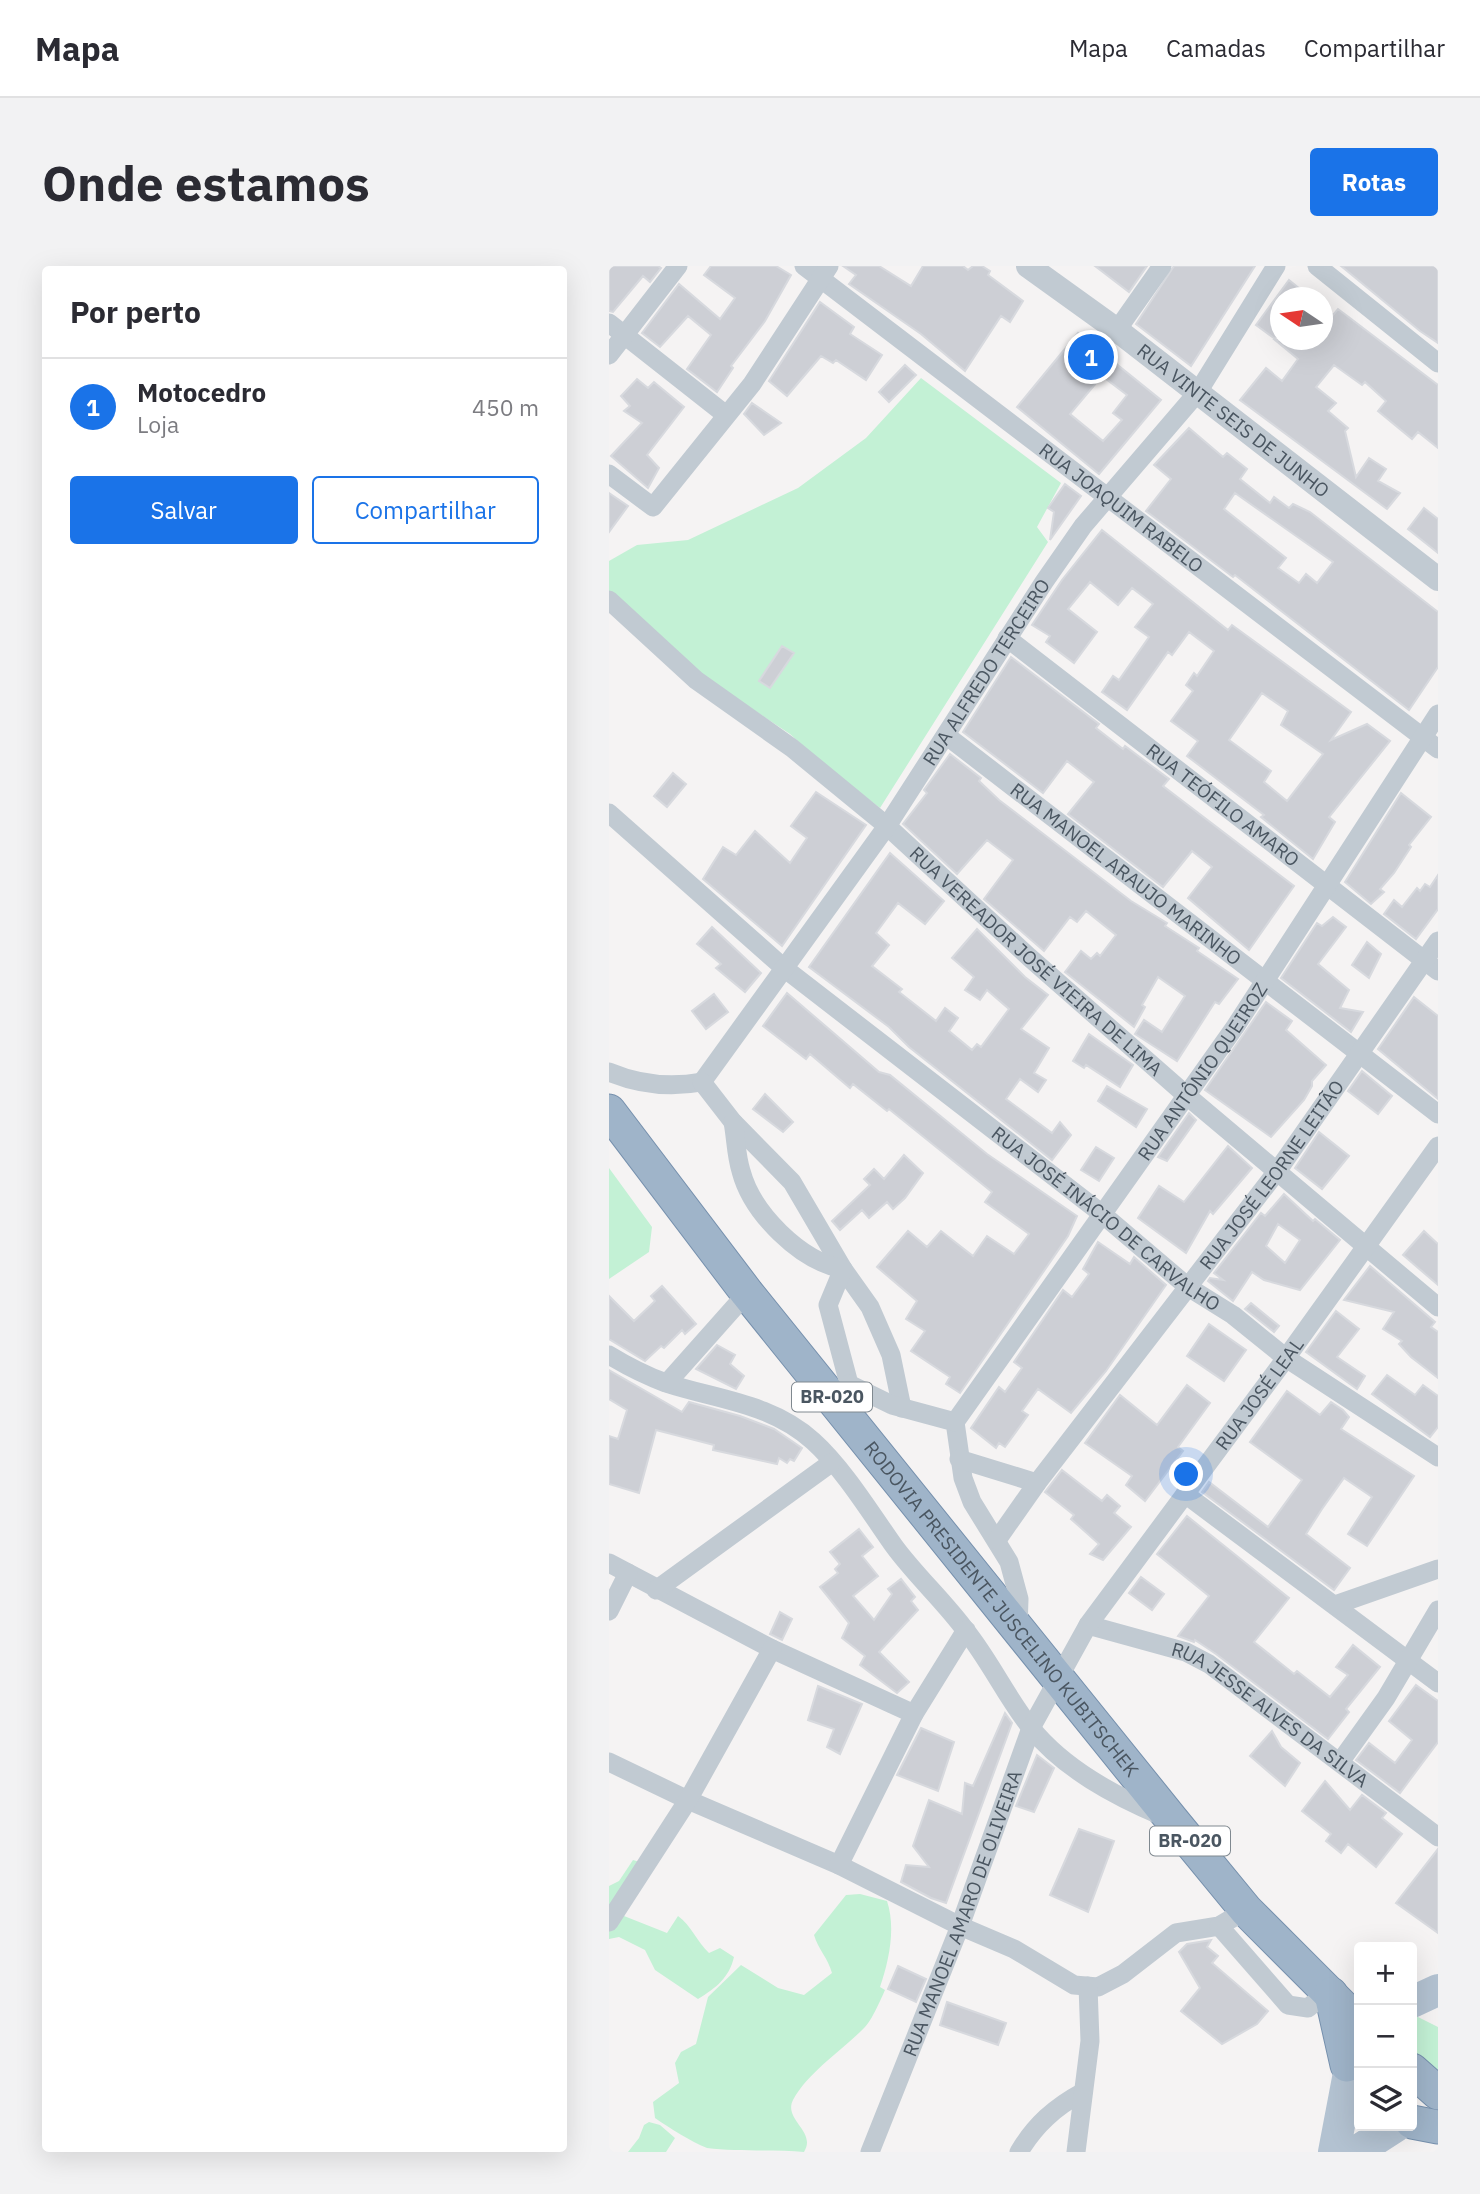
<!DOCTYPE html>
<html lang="pt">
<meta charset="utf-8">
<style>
:root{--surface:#fff;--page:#f2f2f3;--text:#2b2b33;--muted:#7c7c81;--line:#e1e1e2;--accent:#1a73e8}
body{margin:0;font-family:"IBM Plex Sans",sans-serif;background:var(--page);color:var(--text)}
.controls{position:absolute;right:21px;bottom:21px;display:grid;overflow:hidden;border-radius:7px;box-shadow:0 7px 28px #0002}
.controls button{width:63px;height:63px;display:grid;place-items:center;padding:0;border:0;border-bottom:2px solid var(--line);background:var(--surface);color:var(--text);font:35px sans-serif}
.compass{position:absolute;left:661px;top:21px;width:63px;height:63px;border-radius:50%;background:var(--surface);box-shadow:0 7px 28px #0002;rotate:283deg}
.you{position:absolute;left:578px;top:1209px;width:24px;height:24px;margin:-18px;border:5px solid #fff;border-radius:50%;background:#1a73e8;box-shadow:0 0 0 10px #1a73e833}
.badge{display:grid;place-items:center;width:46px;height:46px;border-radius:50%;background:var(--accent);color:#fff;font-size:23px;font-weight:700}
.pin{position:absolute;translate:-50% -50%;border:4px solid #fff;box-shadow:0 2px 7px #0006}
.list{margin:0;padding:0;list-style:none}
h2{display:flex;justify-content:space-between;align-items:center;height:91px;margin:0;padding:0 28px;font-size:30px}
h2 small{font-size:23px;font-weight:400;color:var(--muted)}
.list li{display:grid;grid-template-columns:46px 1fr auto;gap:21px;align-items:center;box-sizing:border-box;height:98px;padding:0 28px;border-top:2px solid var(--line)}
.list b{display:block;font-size:26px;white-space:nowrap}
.list p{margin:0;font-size:23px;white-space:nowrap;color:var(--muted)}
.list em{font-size:23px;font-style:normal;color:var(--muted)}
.actions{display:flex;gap:14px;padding:21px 28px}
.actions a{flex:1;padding:16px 0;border:2px solid var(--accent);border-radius:7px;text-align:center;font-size:24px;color:var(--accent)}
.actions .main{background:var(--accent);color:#fff}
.icon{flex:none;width:38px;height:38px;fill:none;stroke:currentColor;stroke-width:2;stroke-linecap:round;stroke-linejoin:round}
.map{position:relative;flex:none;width:829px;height:1886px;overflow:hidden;border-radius:7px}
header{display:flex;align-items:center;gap:42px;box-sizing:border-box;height:98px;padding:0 35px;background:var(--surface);border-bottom:2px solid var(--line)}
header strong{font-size:33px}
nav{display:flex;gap:38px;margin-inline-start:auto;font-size:24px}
.intro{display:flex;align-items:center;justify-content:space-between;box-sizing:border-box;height:168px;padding:0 42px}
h1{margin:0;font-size:49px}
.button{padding:18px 32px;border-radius:7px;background:var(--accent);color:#fff;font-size:24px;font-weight:700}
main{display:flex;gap:42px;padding:0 42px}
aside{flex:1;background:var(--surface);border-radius:7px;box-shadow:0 7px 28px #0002}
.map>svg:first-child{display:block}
</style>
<header>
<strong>Mapa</strong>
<nav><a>Mapa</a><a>Camadas</a><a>Compartilhar</a></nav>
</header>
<div class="intro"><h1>Onde estamos</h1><a class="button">Rotas</a></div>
<main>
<aside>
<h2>Por perto<small></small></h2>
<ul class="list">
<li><span class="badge">1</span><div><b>Motocedro</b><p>Loja</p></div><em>450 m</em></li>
</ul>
<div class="actions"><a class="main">Salvar</a><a>Compartilhar</a></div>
</aside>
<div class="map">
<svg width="829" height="1886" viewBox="0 0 829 1886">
<rect width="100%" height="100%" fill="#f5f3f3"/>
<path fill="#c3f1d5" d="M312 112 452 217 428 261 439 276 271 542 216 500 181 468 92 409 0 328V295L28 279 79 274 189 222 257 172Z
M0 902 43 961 40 986 0 1013Z
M24 1594 34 1597 15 1650 58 1667 69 1650C82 1659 88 1676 100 1687L111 1682 125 1691C120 1712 107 1722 89 1733L46 1704 36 1684 10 1671 0 1673V1620L10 1615Z
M251 1628 278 1635C287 1662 280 1695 271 1721L276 1724C272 1733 263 1754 256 1761 233 1785 200 1805 184 1834 174 1854 208 1865 195 1886 167 1883 127 1886 98 1882 81 1875 62 1863 46 1852L44 1836 70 1817 66 1797 72 1786 87 1778 99 1731 132 1699 169 1722 195 1729 223 1707C219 1692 209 1683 205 1669L237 1629Z
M803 1748 829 1761V1811L803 1789Z
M40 1856 51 1859 66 1872 57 1886H19L30 1872 35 1859Z"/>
<path fill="#cdcfd5" stroke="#d7d9de" stroke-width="2" fill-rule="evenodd" d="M0 0H49L52 2 41 16 34 10 4 46 0 45Z
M102 0H167L182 9 156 55 122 100 124 102 108 126 78 103 102 69 79 50 51 81 33 67 70 18 111 53 126 32 95 9Z
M234 0H270L302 20 314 0H354L359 4 364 0H373L381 5 379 9 414 35 401 56 392 50 356 105 312 68 240 18 247 9Z
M486 0H538L520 26Z
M565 0H646L582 100 527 58Z
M732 0H829V77L811 65Z
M680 14 702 32H671V67L666 73 647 59Z
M211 36 245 61 241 68 273 89 257 114 227 94 224 97 212 90 178 130 160 115Z
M713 40 724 49 729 43 737 49 829 119V182L809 166 803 173 769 145 777 135 756 116 753 119 725 99 707 121 727 137 719 145 739 162 736 165 747 211 760 192 777 203 769 215 791 227 778 243 631 134 657 102 673 115 689 93 666 74H713Z
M469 67 552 134 490 208 408 141ZM493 110 518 129 504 147 513 154 494 175 461 148Z
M296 99 307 109 280 136 270 126Z
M28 113 39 122 45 116 75 141 38 189 50 202 39 222 2 190 33 157 15 145 21 140 12 130Z
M143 137 172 157 155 169 135 148Z
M580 162 614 191 618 187 638 203 631 213 661 237 665 231 680 242 684 238 701 246 829 346V401L800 444 626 309 624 311 537 245 562 213 545 199ZM626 227 724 296 708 317 697 308 690 317 669 302 677 292 615 243Z
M456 218 472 230 441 274 445 246 439 242Z
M0 227 19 240 0 266Z
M815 242 829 253V287L799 263Z
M493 264 619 364 623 359 742 446 722 474 758 458 781 475 720 551 726 556 704 593 652 551 655 549 578 490 589 475 562 455 584 425 577 419 585 407 588 410 605 385 580 366 563 389 559 386 518 444 493 426 504 410 510 414 540 371 526 361 544 338 523 322 509 339 481 316 459 343 488 366 465 397 437 376 441 370 423 359 453 314ZM653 427 679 445 672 459 714 488 678 535 655 516 662 505 620 474Z
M173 380 185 387 161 422 150 415Z
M402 391 490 458 487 462 514 483 516 480 560 513 554 520 685 620 640 684 579 632 603 601 583 585 554 621 459 548 485 516 458 495 434 527 354 466Z
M341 488 372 512 370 515 390 534 522 635 558 657 556 660 590 682 588 685 629 713 610 738 606 736 568 795 526 768 535 754 553 766 576 730 549 711 533 739 536 741 525 761 456 706 472 685 482 693 488 687 491 690 507 669 477 645 468 656 461 651 435 685 375 633 404 594 378 574 348 608 294 558 318 527 315 524Z
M64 507 77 518 58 541 45 530Z
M207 526 257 559 173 680 94 613 114 581 127 589 146 565 181 597 198 572 182 560Z
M792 527 822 551 800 579 802 581 785 607 771 623 775 626 762 638 736 616Z
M281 587 335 635 316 658 289 637 267 667 280 679 263 700 293 723 290 726 327 755 336 742 349 752 340 765 363 784 368 778 372 781 400 743 378 724 371 734 356 724 365 711 343 692 368 663 416 711 439 729 412 763 440 782 425 807 437 814 429 826 411 813 397 833 443 867 451 856 462 869 443 894 300 781 280 761 200 701Z
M829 609V643L807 673 775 648 785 634 793 641 808 622 811 625 816 618 821 621Z
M724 651 737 661 709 698 740 724 731 742 754 746 742 766 672 712 708 657 713 660Z
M103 661 152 707 136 726 107 702 112 698 88 678Z
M758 676 772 688 760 712 743 699Z
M178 727 270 806 281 809 378 888 468 950 459 970 351 1127 337 1118 341 1111 302 1085 316 1065 297 1053 308 1035 268 1001 299 965 318 981 332 965 364 990 378 970 405 988 420 968 376 936 383 926 280 843 278 845 244 818 241 822 201 788 197 793 154 760Z
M105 728 119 746 97 763 83 745Z
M805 731 829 750V833L769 783Z
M657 736 683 755 677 764 717 799 703 815V820L695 834 662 871 596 824Z
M480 768 524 799 511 821 477 799 475 802 464 795Z
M753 805 783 830 769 848 739 825Z
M498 820 538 843 527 861 489 835Z
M156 828 184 856 174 866 144 843Z
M580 847 587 854 558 895 549 891Z
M710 866 740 890 713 923 686 902Z
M619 880 643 902 604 948 601 945 577 987 529 952 550 920 575 936Z
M487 881 505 892 490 915 472 904Z
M295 889 314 907 296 932 284 943 278 936 260 952 253 944 231 964 223 955 261 919 255 913 265 903 275 913Z
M675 928 704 955 706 953 731 974 691 1024 655 1014 643 1006 624 1035 599 1015 601 1012 614 1014 605 1007 652 947 656 950ZM669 958 691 974 676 997 657 980Z
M815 965 829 978V1019L794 989Z
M489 976 521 998 525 991 557 1019 497 1105 462 1147 429 1123 413 1145 419 1149 396 1181 390 1177 387 1182 362 1162 390 1121 396 1126 413 1102 405 1096 454 1024 463 1031 480 1008 474 1003Z
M761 1000 826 1056 822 1061 829 1066V1112L802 1091 790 1078 793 1075 774 1063 785 1046 735 1034Z
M53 1020 87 1058 76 1068 73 1064 55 1082 52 1080 36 1095 0 1073V1030L25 1055 46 1035 42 1030Z
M642 1037 670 1060 665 1066 636 1043Z
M727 1045 750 1063 728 1091 756 1110 748 1123 697 1086Z
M600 1058 637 1084 615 1115 578 1090Z
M108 1079 126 1089 121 1098 135 1110 127 1123 87 1103Z
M0 1104 73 1146 80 1136 131 1150 165 1163 193 1182 185 1195 181 1193 178 1197 170 1192 168 1198 104 1184 105 1179 47 1164 30 1227 0 1218V1170L9 1173 18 1144 0 1133Z
M778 1109 806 1129 814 1119 829 1130V1161L821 1171 763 1128Z
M578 1119 601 1137 569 1181 574 1185 536 1235 517 1219 523 1210 476 1177 511 1129 548 1159Z
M678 1125 711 1149 722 1136 734 1144 740 1151 732 1163 805 1210 758 1280 739 1268 763 1231 735 1212 713 1243 697 1268 741 1302 725 1324 593 1226 600 1216 659 1261 693 1214 641 1176Z
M453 1204 493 1235 498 1229 511 1240 505 1247 522 1261 494 1294 481 1288 490 1278 462 1253 465 1249 436 1226Z
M578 1250 680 1332 645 1376 685 1408 688 1405 721 1431 739 1409 727 1401 744 1379 771 1401 737 1443 740 1446 719 1473 607 1388 586 1374 585 1376 569 1370 600 1330 548 1288Z
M250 1263 264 1281 253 1290 269 1310 244 1330 265 1354 283 1328 279 1323 292 1313 306 1331 302 1335 309 1344 270 1386 300 1416 288 1427 251 1399 256 1390 233 1372 240 1357 211 1321 229 1307 226 1303 231 1298 221 1286Z
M532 1311 555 1328 543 1344 520 1327Z
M171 1346 183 1353 173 1374 161 1368Z
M807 1419 829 1435V1476L791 1527 747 1494 760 1477 786 1497 803 1474 780 1455Z
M209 1420 253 1438 231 1488 218 1481 225 1463 199 1454Z
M396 1447 403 1457 337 1637 322 1632 292 1616 297 1599 320 1601 304 1580 320 1534 353 1548 356 1517 364 1520Z
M312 1462 345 1476 329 1525 288 1509Z
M663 1465 672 1481 691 1497 676 1520 641 1490Z
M428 1489 445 1502 425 1546 407 1540Z
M716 1515 741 1544 753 1529 777 1547 773 1552 793 1568 767 1601 739 1578 732 1587 717 1575 722 1568 693 1545Z
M470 1563 505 1575 479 1646 441 1629Z
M829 1583V1667L787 1637Z
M602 1674 598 1681 609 1690 603 1697 659 1745 648 1758 613 1778 572 1745 591 1722 570 1686 578 1678Z
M289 1700 317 1713 307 1736 279 1723Z
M338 1736 397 1757 389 1779 331 1759Z"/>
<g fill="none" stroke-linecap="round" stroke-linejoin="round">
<defs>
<g id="trunk">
<path id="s12" d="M0 845 138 1027 563 1554 637 1644 750 1757"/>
<path d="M722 1728 738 1799"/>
<path d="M803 1804 829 1827"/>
<path d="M803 1856 829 1861"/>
</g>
</defs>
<use href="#trunk" stroke="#7690ad" stroke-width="35"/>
<g stroke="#c1cad2" stroke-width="19">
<path id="s1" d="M195 0 829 483"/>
<path d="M708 0 829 97"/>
<path d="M0 57 117 149"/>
<path d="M508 64 553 0"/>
<path d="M0 89 69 0"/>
<path d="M0 208 44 241 143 118 220 0"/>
<path id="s2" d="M0 334 87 414 183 482 278 560 420 691 577 829 829 1041"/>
<path id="s3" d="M398 372 829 705"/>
<path id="s4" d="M338 470 829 848"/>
<path id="s5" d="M0 547 175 702 492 947 579 1021 624 1049 677 1092 829 1191"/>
<path d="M0 806C31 819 60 822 93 816"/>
<path id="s6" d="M93 816 278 560 435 316 474 260 589 126 667 0"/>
<path d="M93 816 124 856 183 916 234 1003 261 1041 282 1089 293 1142"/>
<path d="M124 856C127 872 127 889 132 905 143 947 191 995 234 1003L219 1039 240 1118"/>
<path d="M0 1089C18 1100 38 1110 57 1117 109 1134 162 1137 204 1175 234 1202 261 1246 285 1280 307 1310 335 1335 357 1365 381 1395 398 1432 422 1462 455 1503 506 1530 553 1550"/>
<path d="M58 1117 138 1027"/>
<path d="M223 1131 240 1118 283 1139 346 1156 354 1212 363 1236 400 1296 410 1333 409 1362"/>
<path id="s7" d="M346 1156 626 761 829 448"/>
<path d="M350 1193 428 1217"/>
<path d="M576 1228 829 1417"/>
<path id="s8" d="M388 1274 428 1217 669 904 829 675"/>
<path d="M0 1297 163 1383 305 1448"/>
<path d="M47 1324 222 1197"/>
<path d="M726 1339 829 1303"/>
<path d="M0 1345 19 1307"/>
<path id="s9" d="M479 1359 577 1386 600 1398 829 1571"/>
<path d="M0 1496 79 1534 230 1599 351 1660 405 1683 465 1719 489 1721 514 1708 567 1667 610 1660 637 1644"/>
<path d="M731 1496 777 1432 829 1344"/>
<path d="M230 1599 305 1448 357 1364"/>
<path d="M0 1656 79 1534 163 1383"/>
<path d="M610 1660 679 1739 699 1742 719 1725"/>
<path id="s10" d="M261 1886 351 1660 422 1462 479 1359 677 1092 829 880"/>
<path d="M410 1886C426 1859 446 1841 474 1826"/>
<path d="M467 1886 481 1775 479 1720"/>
</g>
<path stroke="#c1cad2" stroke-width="24" id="s11" d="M419 0 508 64 829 313"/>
<path stroke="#b3c2d1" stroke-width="32" d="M803 1736 829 1724
M725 1886 740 1807
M747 1886 787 1860"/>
<use href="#trunk" stroke="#9fb4c9" stroke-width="33"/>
</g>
<g text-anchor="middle" stroke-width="5" stroke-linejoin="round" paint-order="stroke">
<g fill="#fff" stroke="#808990" stroke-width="2">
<rect x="183" y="1116.5" width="80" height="29" rx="5"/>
<rect x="541" y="1560.5" width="80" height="29" rx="5"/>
</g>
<g font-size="18" font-weight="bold" fill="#4a5661">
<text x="223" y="1137">BR-020</text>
<text x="581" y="1581">BR-020</text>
</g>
<g font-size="19" fill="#4a5661" stroke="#fff">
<text dy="7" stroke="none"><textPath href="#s11" startOffset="257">RUA VINTE SEIS DE JUNHO</textPath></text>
<text dy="7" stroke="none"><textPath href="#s1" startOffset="399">RUA JOAQUIM RABELO</textPath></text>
<text dy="7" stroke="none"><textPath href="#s6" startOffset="499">RUA ALFREDO TERCEIRO</textPath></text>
<text dy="7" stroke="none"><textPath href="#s3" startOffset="273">RUA TEÓFILO AMARO</textPath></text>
<text dy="7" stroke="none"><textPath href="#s4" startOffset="226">RUA MANOEL ARAUJO MARINHO</textPath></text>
<text dy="7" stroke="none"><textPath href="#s2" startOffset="560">RUA VEREADOR JOSÉ VIEIRA DE LIMA</textPath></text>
<text dy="7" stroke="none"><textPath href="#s7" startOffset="429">RUA ANTÔNIO QUEIROZ</textPath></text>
<text dy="7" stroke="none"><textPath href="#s8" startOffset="457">RUA JOSÉ LEORNE LEITÃO</textPath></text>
<text dy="7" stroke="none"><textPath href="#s5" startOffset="642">RUA JOSÉ INÁCIO DE CARVALHO</textPath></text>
<text dy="7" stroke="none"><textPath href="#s10" startOffset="859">RUA JOSÉ LEAL</textPath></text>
<text dy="7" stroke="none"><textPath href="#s12" startOffset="634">RODOVIA PRESIDENTE JUSCELINO KUBITSCHEK</textPath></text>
<text dy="7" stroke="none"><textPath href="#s9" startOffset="206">RUA JESSE ALVES DA SILVA</textPath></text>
<text dy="7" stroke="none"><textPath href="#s10" startOffset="256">RUA MANOEL AMARO DE OLIVEIRA</textPath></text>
</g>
</g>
</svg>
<div class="controls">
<button>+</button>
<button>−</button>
<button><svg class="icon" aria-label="layers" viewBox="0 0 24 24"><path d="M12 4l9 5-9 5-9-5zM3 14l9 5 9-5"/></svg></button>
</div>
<svg class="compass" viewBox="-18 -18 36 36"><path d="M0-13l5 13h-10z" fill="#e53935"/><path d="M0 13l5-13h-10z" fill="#7c7c81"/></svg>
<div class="you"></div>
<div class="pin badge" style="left:482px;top:91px">1</div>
</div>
</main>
